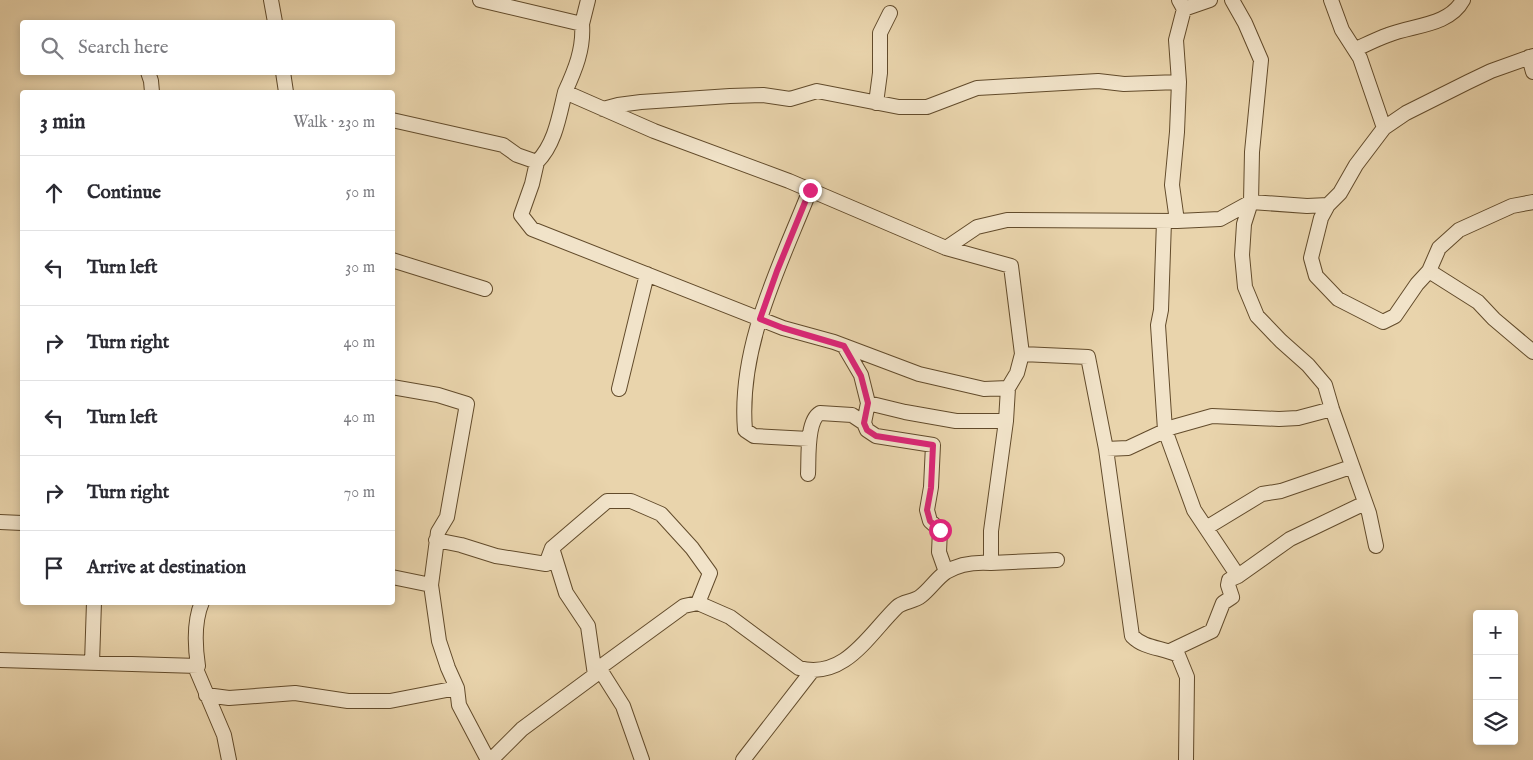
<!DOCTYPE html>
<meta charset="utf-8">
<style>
:root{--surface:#fff;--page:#f2f2f3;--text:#2b2b33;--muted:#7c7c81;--line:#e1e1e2}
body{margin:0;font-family:"IM FELL English",serif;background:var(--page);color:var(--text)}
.controls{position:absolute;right:15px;bottom:15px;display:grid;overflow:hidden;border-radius:5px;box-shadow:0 2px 8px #0003}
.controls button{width:45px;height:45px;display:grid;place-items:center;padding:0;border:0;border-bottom:1px solid var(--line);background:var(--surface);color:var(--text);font:25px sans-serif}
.stop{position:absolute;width:15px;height:15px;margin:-11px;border:4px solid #db2777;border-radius:50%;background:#fff}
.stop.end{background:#db2777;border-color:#fff;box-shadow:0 1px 5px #0008}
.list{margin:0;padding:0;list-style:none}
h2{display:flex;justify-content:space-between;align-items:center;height:65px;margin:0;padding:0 20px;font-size:21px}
h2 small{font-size:16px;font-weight:400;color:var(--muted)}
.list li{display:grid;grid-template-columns:32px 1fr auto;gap:15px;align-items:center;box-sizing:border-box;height:75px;padding:0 20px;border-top:1px solid var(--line)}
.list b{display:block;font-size:19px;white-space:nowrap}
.list em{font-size:16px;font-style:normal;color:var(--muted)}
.icon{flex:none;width:28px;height:28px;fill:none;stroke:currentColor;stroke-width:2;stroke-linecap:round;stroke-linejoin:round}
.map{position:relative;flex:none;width:1533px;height:760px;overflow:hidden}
.search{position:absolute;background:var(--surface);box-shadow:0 2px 8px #0003;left:20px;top:20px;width:375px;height:55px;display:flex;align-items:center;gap:12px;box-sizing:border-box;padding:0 18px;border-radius:5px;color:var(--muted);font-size:19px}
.panel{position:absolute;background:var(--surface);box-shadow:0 2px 8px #0003;left:20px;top:90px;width:375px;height:515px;border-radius:5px}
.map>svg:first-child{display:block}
</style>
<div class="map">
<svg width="1533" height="760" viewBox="0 0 1533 760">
<rect width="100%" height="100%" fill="#e9d4ac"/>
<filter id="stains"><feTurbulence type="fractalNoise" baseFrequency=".004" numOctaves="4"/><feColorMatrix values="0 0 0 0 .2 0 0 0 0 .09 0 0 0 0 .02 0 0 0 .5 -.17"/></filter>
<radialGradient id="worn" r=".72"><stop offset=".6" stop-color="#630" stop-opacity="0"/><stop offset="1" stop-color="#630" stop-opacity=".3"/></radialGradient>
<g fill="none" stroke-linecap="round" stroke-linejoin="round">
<defs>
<path id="minor" d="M271 0 275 22
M480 0 582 24C584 49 575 70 565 92
M1179 0 1184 9 1210 0
M1232 0 1245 23 1261 60 1252 152 1251 202 1244 224 1242 255 1245 287 1257 316 1281 341 1308 365 1325 385 1332 409 1369 513 1376 546
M1331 0 1342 30 1360 58 1384 128
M582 24 588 0
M1356 49C1367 44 1377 39 1388 35 1413 25 1449 26 1463 0
M1533 56 1491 71 1468 82 1406 113 1384 128 1356 165 1340 193 1328 205 1321 218 1311 258 1316 276 1338 299 1383 322 1395 316 1417 284 1429 271 1439 248 1459 230 1512 206 1533 202
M1529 57 1533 72
M148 72 151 81 152 92
M283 72 286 92
M876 103 880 73V33L890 13
M603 109 618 105 641 102 730 96 763 95 790 99 817 91 899 107H927L977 88 1098 81 1124 84 1179 82
M392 120 503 145 517 155 537 162 532 184 521 215 532 229 783 328 834 342 919 374 984 389 1008 388
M537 162C555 144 559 117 565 92L654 131 789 181 946 248 1011 266 1022 354 1017 373 1008 388 1006 421 991 531V563L1057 560
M1164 221 1161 310 1158 325 1165 430 1194 510 1238 576
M1177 221 1172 185 1177 132 1179 82 1176 40 1184 9
M946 248 977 227 1007 220 1177 221 1220 219 1251 202 1307 206 1328 205
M392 260 485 289
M1429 271 1478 302 1494 319 1533 352
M844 346 861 375 868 403 864 423 867 430 876 436 933 445 931 487 927 510 930 521 940 530 939 552 946 572
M1022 354 1088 357 1106 449 1132 636C1145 649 1161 647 1178 655L1187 677 1186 760
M392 387 438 395 467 404 447 517 438 532 431 585 439 641 448 668 457 688 459 705 488 760
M619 389 647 274
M868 403 905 412 956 421H1006
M809 439 754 436 745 430C738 346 780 266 810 190
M1106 449 1128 448 1173 427 1212 416 1279 419 1298 418 1332 409
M808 474C809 459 806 421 820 413L852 415 864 423
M0 522 22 523
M1206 528 1262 494 1281 491 1345 469H1353
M436 540 461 545 496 556 546 564 552 548 607 501H631L661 514 692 548 710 573 698 603
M552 548 566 593 588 626 595 675
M392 577 431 585
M1170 651 1212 631 1223 603 1232 597 1228 585 1229 580 1238 576 1290 539 1365 503
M0 660 198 666 196 669 224 735 229 760
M92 663 94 602
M198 666C195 646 194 621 202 602
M599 668 623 706 642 760
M206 695 229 698 295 693 348 701H390L457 688
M491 760 522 729 595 675 599 668 684 606 698 603 730 617 799 668C845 680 869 634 897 607 903 601 914 602 921 596 930 589 937 578 946 572 959 564 977 562 991 563
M743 760 812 671"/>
</defs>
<use href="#minor" stroke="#624b2b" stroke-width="16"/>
<use href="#minor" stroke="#f1e3c9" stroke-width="14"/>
</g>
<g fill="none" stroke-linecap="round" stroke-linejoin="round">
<path stroke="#db2777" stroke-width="6" d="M810 190 777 271 760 319 783 328 844 346 861 376 868 403 864 423 867 430 876 436 933 445 931 488 927 510 930 521 940 530"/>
</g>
<rect width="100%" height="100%" filter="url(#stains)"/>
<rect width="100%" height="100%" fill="url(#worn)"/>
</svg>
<div class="controls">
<button>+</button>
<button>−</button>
<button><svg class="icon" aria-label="layers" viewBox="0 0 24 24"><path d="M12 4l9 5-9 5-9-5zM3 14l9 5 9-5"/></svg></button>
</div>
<div class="stop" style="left:940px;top:530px"></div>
<div class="stop end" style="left:810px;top:190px"></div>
<div class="search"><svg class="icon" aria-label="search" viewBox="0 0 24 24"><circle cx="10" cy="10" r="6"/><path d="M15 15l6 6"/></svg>Search here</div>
<section class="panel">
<h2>3 min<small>Walk · 230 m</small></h2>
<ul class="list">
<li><svg class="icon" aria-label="ahead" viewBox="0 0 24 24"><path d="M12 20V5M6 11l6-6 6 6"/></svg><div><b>Continue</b></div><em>50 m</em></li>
<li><svg class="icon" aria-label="left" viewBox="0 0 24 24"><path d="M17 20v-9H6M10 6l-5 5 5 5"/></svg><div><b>Turn left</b></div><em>30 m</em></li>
<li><svg class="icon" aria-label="right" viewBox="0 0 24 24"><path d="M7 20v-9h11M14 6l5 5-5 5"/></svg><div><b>Turn right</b></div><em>40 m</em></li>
<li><svg class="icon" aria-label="left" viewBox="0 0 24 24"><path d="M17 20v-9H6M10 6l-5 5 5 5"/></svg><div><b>Turn left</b></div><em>40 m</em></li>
<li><svg class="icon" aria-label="right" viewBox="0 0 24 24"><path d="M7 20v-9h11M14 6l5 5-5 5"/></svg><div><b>Turn right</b></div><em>70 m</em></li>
<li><svg class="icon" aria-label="arrive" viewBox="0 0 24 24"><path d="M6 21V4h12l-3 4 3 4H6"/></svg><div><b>Arrive at destination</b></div></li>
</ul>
</section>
</div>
